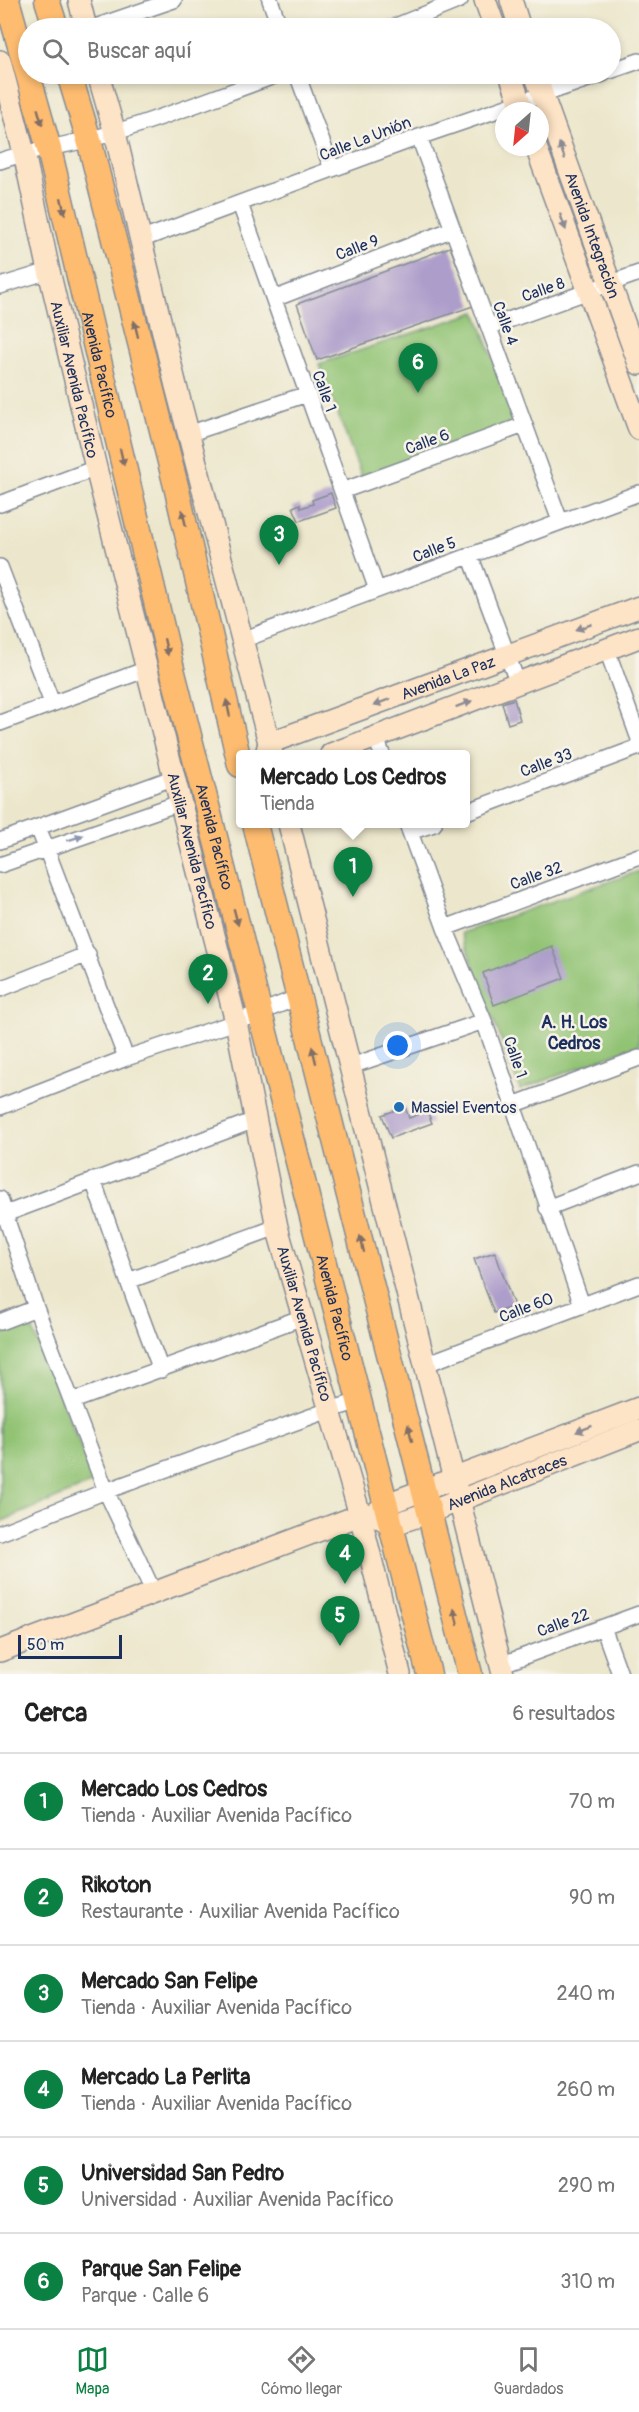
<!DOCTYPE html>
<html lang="es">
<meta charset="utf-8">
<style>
:root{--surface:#fff;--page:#f6f6f6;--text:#222;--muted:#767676;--line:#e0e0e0;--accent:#0b8043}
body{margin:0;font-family:Pangolin,sans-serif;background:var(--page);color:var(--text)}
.compass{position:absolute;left:495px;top:102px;width:54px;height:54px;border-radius:50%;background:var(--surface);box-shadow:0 3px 9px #0003;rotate:207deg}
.scale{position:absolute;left:18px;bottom:15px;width:104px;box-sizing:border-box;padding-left:6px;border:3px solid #1b2f5e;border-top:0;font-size:16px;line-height:21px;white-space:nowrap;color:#1b2f5e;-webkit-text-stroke:4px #f7f3e8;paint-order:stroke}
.you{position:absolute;left:398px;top:1046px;width:21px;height:21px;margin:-15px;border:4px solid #fff;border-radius:50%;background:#1a73e8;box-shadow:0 0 0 9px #1a73e833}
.badge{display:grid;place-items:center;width:39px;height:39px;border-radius:50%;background:var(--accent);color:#fff;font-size:20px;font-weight:700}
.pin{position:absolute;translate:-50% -50px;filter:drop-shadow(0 2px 3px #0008)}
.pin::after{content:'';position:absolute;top:32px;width:21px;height:18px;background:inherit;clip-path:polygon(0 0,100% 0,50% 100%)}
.popup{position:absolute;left:236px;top:750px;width:234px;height:78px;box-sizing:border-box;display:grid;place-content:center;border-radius:6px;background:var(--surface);filter:drop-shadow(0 2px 4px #0005);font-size:20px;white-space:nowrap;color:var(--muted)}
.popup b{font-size:22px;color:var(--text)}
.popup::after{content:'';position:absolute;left:50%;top:100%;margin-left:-12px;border:12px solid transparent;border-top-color:var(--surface)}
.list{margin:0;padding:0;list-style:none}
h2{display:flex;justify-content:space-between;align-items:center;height:78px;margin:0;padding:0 24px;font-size:26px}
h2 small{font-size:20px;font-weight:400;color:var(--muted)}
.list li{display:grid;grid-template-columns:39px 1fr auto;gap:18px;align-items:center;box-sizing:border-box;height:96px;padding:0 24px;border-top:2px solid var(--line)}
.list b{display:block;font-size:22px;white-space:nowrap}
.list p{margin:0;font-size:20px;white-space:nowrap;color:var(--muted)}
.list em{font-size:20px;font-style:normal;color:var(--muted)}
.icon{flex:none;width:33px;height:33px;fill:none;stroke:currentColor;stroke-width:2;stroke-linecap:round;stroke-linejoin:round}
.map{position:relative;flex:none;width:639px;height:1674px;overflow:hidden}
.search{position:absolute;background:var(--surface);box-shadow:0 3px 9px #0003;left:18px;right:18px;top:18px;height:66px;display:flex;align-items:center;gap:15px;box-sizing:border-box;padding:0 21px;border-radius:33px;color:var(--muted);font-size:22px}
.sheet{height:654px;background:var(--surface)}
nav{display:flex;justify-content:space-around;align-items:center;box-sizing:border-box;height:84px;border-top:2px solid var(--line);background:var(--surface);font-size:16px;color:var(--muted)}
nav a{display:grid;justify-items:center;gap:3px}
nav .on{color:var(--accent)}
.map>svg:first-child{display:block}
</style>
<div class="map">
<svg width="639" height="1674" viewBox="0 0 639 1674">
<rect width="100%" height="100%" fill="#f7f3e8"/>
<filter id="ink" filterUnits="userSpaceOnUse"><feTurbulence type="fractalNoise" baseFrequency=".0167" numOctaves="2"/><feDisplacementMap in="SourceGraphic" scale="12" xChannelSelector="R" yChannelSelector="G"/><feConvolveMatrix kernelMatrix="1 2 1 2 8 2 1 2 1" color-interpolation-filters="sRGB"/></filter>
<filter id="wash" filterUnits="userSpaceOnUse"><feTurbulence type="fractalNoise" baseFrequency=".008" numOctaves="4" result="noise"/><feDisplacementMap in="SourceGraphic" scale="24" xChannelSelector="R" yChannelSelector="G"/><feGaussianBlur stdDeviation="1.35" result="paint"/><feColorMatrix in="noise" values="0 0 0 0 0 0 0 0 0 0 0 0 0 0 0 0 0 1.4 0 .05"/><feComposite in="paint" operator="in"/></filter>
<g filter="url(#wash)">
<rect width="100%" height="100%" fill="#ece7cc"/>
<path fill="#91c373" stroke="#567968" stroke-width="1.5" d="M476 312 516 421 362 478 319 364Z
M639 871V1045L520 1090 461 933Z
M30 1323 95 1482 0 1522V1335Z"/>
<g id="blocks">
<path fill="#ad9dcb" d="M450 247 473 306 317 360 297 304Z
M331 493 336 508 299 521 293 507 300 504 301 508 313 504 312 500Z
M514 699 520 720 508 724 502 703Z
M552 946 564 978 494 1005 483 973Z
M405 1107 409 1118 427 1111 432 1123 391 1138 382 1115Z
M495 1252 514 1306 494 1313 474 1259Z"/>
</g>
</g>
<g filter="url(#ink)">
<use href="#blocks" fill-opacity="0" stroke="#848b95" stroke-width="1.5"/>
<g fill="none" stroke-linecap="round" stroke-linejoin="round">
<defs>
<path id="street" d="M270 0 280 28
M92 28 174 0
M391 28 460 0
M610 71 639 61
M297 74 332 169
M419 137 560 521
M0 161C38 148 78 144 116 132 171 115 226 93 280 74
M240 204 377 590
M140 240 419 137 603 74
M0 286 49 271
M274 299 453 229
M489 327 639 273
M188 434 307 394
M342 491 524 425
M0 504 96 468
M470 555 518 684
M0 567 52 703
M242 640 639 493
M607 650 639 739
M0 723 147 669
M376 738 382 754
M466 812 639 747
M407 824 445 928 484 1021 582 1305
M38 827 126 1058
M410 832 434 824
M0 841 175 777
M0 865 182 802
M445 928 639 856
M0 989 88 954
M351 1066 484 1021
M513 1105 639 1058
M0 1107 126 1058 236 1022 299 997
M93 1180 128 1281 161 1370
M0 1199 36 1308 106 1491 154 1593
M547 1208 639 1173
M0 1216 255 1120
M128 1281 277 1227
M0 1322 36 1308
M426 1364 639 1284
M73 1401 303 1317
M0 1533 106 1491 329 1410 360 1401
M603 1627 620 1674
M500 1665 639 1614"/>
<g id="secondary">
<path d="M79 0 86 28"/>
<path d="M485 0 495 28"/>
<path d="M511 0 520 28"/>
<path id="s1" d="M0 61 24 153 49 271 96 468 236 1022 277 1227 360 1515 400 1674"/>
<path d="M98 74 115 133 176 386 272 754"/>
<path d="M510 74 523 111"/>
<path id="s2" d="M535 74 639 364"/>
<path d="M536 147 639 429"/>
<path id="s3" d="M266 754 269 743 639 607"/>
<path d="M331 754 639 637"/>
<path d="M289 824 503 1674"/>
<path id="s4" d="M377 1516 392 1525 430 1512 639 1430"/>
<path d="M0 1651 360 1515 374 1514 387 1504 639 1408"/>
</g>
<g id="primary">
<path id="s5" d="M7 0 49 149 170 661 429 1674"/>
<path d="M47 0 56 28"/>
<path d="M69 74 89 140 176 486 240 765"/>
<path d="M255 824 470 1674"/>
</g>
</defs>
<use href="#street" stroke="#848b95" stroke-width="18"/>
<use href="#secondary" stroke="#848b95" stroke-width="24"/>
<use href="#primary" stroke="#848b95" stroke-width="27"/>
<use href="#street" stroke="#fff" stroke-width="15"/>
<use href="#secondary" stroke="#fee4c6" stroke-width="21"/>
<use href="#primary" stroke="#fdbc70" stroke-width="24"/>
</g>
<defs><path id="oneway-solid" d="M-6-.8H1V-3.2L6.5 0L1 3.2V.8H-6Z" transform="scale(1.5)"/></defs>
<g fill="#816e66">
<use href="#oneway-solid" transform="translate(40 117) rotate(74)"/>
<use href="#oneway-solid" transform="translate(63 206) rotate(77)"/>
<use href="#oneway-solid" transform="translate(136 329) rotate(-104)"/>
<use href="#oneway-solid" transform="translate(122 457) rotate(77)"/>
<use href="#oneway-solid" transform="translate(184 518) rotate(-103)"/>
<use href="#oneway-solid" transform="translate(166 647) rotate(77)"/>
<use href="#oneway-solid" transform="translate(228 708) rotate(-102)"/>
<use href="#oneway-solid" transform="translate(236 917) rotate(75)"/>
<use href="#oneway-solid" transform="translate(314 1055) rotate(-104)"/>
<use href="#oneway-solid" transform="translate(362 1244) rotate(-104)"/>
<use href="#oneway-solid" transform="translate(410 1433) rotate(-104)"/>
<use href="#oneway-solid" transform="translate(456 1617) rotate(-104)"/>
</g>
<g fill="#8c8a92">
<use href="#oneway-solid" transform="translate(562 151) rotate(-110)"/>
<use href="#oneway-solid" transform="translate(563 222) rotate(70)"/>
<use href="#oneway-solid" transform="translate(584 627) rotate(160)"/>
<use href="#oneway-solid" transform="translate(382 702) rotate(160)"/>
<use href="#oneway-solid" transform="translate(464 704) rotate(-21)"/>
<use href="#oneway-solid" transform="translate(584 1429) rotate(159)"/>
</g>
<use fill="#8d97ae" href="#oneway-solid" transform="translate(75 838) rotate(-19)"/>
</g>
<circle fill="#1f6fb2" stroke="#f7f3e8" stroke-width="2" cx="399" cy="1107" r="6"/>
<g text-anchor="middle" stroke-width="5" stroke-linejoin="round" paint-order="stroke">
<g font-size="16" fill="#1b2f5e" stroke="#f7f3e8">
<text transform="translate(365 138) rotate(-21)" y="6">Calle La Unión</text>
<text dy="6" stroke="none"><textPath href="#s2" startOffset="171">Avenida Integración</textPath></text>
<text transform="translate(357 247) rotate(-21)" y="6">Calle 9</text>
<text transform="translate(543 289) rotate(-19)" y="6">Calle 8</text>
<text transform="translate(506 323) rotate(70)" y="6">Calle 4</text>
<text dy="6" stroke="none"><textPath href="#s5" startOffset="376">Avenida Pacífico</textPath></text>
<text dy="6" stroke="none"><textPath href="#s1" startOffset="327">Auxiliar Avenida Pacífico</textPath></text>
<text transform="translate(325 391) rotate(70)" y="6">Calle 1</text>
<text transform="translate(427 441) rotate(-20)" y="6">Calle 6</text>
<text transform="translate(434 549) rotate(-21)" y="6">Calle 5</text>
<text dy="6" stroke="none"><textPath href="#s3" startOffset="202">Avenida La Paz</textPath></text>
<text transform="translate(546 762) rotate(-21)" y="6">Calle 33</text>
<text dy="6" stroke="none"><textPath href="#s5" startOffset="862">Avenida Pacífico</textPath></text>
<text dy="6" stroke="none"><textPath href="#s1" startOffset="813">Auxiliar Avenida Pacífico</textPath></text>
<text transform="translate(536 875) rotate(-20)" y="6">Calle 32</text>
<text transform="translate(516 1057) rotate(71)" y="6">Calle 1</text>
<text transform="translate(526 1307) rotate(-21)" y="6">Calle 60</text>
<text dy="6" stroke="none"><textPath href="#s5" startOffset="1348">Avenida Pacífico</textPath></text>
<text dy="6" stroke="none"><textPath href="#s1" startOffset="1299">Auxiliar Avenida Pacífico</textPath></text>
<text dy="6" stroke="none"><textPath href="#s4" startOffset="140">Avenida Alcatraces</textPath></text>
<text transform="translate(563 1622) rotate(-20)" y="6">Calle 22</text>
</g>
<g font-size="16" fill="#1b2f5e" stroke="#f7f3e8" text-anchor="start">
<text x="411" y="1113">Massiel Eventos</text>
</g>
<g font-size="18" font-weight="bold" fill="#1b2f5e" stroke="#f7f3e8">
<text x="574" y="1028">A. H. Los<tspan x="574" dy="21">Cedros</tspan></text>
</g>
</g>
</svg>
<svg class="compass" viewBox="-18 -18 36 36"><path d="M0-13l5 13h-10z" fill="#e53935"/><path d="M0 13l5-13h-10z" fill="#767676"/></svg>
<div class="scale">50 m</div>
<div class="you"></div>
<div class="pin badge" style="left:353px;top:897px">1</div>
<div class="popup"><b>Mercado Los Cedros</b>Tienda</div>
<div class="pin badge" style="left:208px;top:1004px">2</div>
<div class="pin badge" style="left:279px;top:565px">3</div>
<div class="pin badge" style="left:345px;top:1584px">4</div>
<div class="pin badge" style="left:340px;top:1646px">5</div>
<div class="pin badge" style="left:418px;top:393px">6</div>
<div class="search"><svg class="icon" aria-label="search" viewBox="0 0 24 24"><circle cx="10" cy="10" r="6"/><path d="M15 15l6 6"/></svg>Buscar aquí</div>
</div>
<section class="sheet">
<h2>Cerca<small>6 resultados</small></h2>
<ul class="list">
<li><span class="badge">1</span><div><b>Mercado Los Cedros</b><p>Tienda · Auxiliar Avenida Pacífico</p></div><em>70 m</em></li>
<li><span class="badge">2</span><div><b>Rikoton</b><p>Restaurante · Auxiliar Avenida Pacífico</p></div><em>90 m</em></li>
<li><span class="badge">3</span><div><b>Mercado San Felipe</b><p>Tienda · Auxiliar Avenida Pacífico</p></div><em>240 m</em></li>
<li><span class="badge">4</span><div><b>Mercado La Perlita</b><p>Tienda · Auxiliar Avenida Pacífico</p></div><em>260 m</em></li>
<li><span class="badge">5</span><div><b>Universidad San Pedro</b><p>Universidad · Auxiliar Avenida Pacífico</p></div><em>290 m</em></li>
<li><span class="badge">6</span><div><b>Parque San Felipe</b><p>Parque · Calle 6</p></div><em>310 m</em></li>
</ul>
</section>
<nav>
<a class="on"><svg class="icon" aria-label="map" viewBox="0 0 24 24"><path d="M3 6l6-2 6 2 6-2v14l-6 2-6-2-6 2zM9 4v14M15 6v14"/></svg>Mapa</a>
<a><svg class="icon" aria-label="directions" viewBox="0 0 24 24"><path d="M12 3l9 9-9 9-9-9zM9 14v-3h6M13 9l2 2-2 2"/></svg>Cómo llegar</a>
<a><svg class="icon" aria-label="saved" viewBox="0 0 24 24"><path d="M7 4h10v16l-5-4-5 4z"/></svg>Guardados</a>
</nav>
